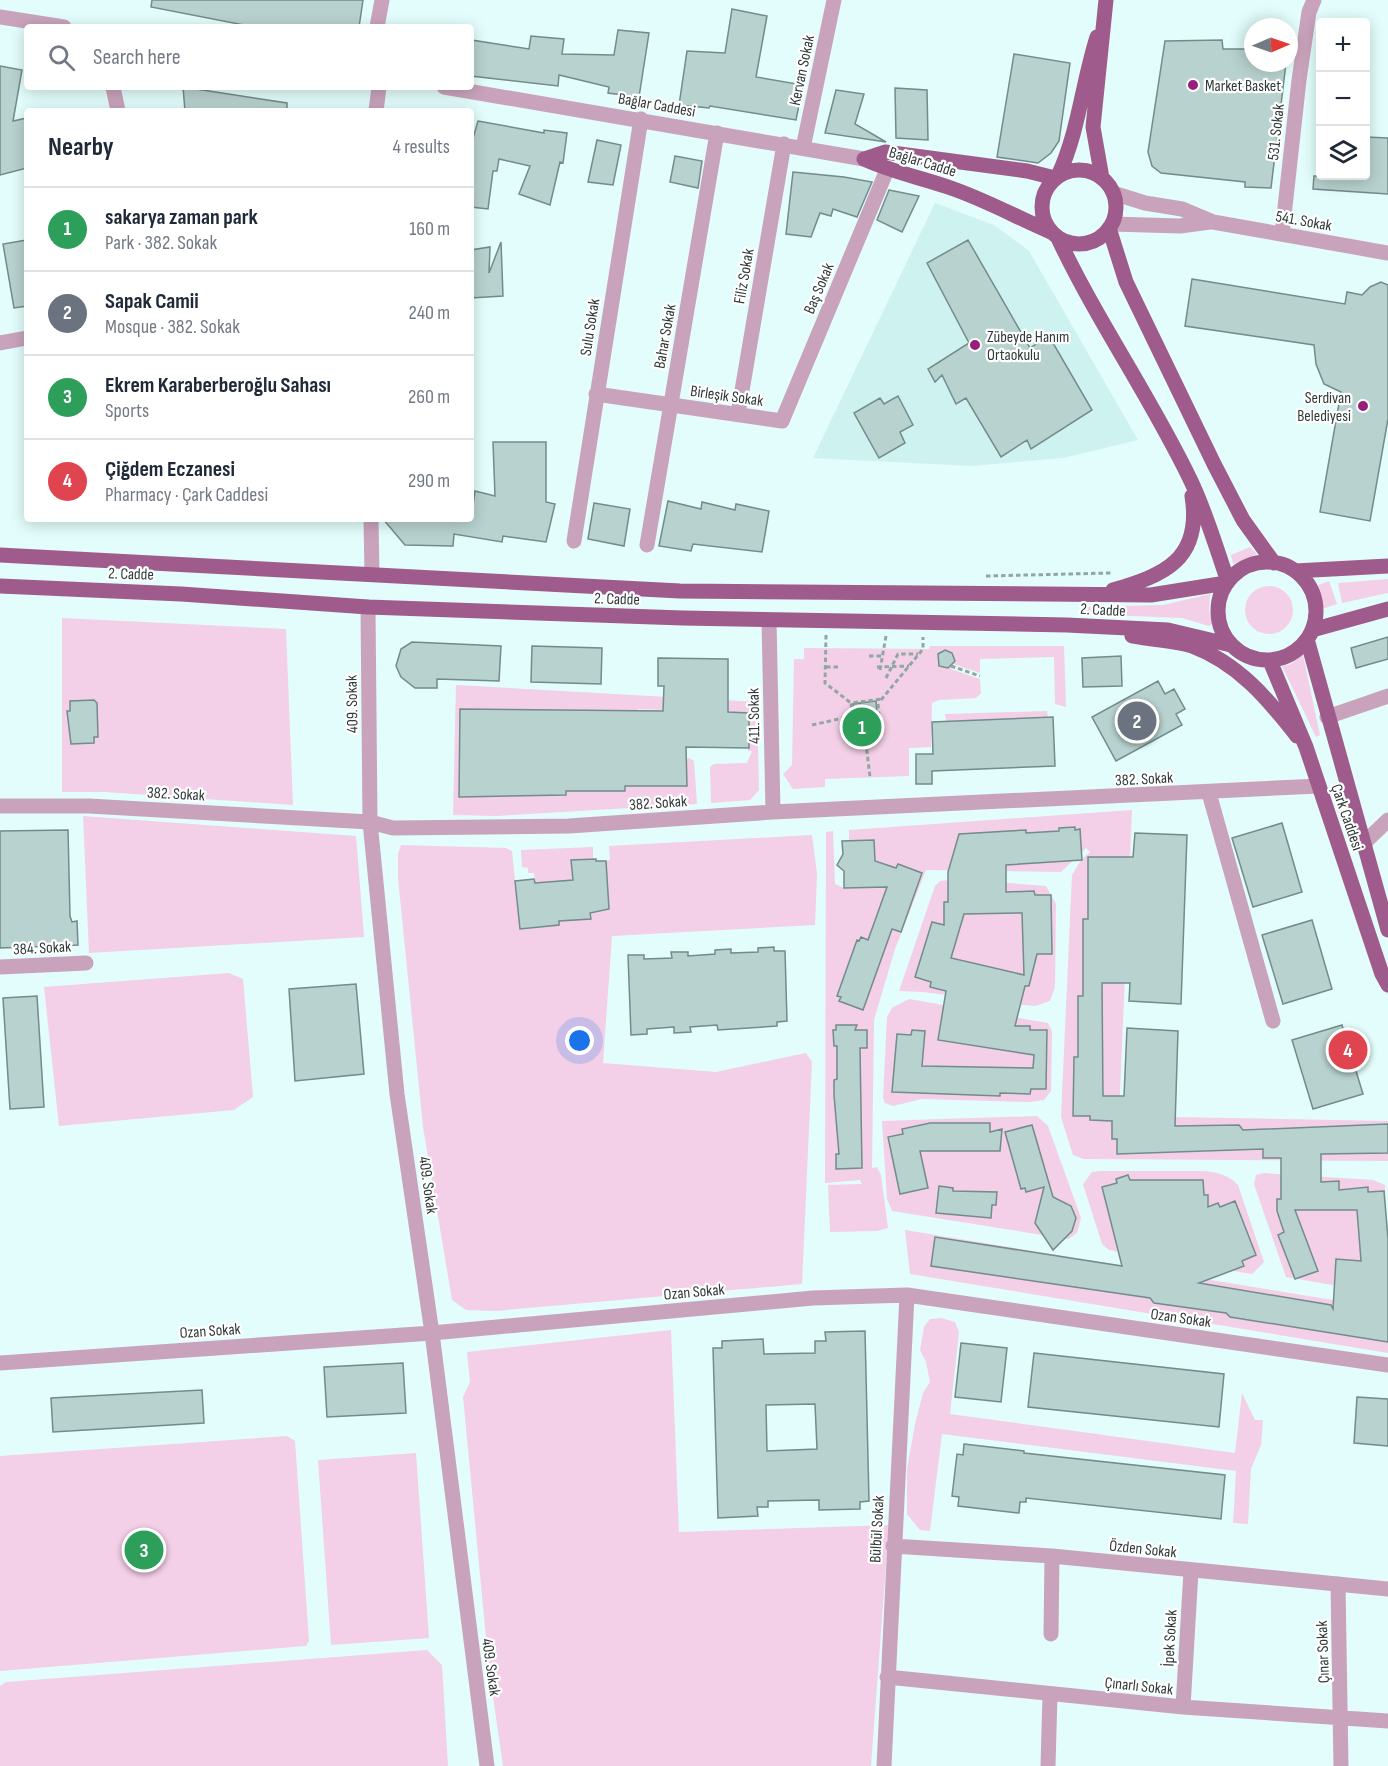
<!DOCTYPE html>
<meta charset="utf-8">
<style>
:root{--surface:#fff;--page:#f6f6f7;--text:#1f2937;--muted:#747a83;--line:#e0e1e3;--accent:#b45309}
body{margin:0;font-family:"Sofia Sans Condensed",sans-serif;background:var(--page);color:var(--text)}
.controls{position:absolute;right:18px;top:18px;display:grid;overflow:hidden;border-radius:6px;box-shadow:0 3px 15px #0003}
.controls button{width:54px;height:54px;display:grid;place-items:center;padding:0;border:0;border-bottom:2px solid var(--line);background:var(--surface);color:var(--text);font:30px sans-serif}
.compass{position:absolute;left:1244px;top:18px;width:54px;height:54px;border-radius:50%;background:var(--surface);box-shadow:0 3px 15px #0003;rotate:88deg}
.you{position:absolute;left:580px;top:1041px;width:21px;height:21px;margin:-15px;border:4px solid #fff;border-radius:50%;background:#1a73e8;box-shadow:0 0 0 9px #1a73e833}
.badge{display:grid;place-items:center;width:39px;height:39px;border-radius:50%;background:var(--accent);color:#fff;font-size:20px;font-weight:700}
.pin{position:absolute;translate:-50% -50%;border:3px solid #fff;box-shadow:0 2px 6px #0006}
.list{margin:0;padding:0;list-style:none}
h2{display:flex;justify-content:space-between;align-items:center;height:78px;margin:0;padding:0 24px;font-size:26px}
h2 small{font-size:20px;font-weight:400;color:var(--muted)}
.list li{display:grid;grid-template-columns:39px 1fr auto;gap:18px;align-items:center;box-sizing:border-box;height:84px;padding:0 24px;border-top:2px solid var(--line)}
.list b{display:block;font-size:22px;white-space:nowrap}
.list p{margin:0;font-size:20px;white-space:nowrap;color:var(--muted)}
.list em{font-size:20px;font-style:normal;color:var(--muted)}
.icon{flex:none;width:33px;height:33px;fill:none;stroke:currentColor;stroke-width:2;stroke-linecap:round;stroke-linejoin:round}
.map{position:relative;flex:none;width:1388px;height:1766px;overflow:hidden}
.search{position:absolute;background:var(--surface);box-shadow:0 3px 15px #0003;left:24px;top:24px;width:450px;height:66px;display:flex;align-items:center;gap:15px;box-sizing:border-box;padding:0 21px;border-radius:6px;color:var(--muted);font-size:22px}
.panel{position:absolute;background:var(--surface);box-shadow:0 3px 15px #0003;left:24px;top:108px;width:450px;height:414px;border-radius:6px}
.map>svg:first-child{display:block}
</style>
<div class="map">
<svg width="1388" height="1766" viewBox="0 0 1388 1766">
<rect width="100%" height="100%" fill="#e2fdfb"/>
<path fill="#cef2ef" d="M935 203 994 225 1029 251 1138 440 1063 458 971 466 813 458Z"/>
<path fill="#f3d0e7" d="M1250 547 1257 554 1233 564 1231 555Z
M1388 579V593L1342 603 1338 583Z
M1329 581 1337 604 1322 609 1318 585Z
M1245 610a24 24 0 1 1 48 0a24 24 0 1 1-48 0Z
M1210 594 1209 610 1212 624 1209 626 1182 618 1080 614V607L1163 605Z
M62 618 286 629 293 805 105 792H62Z
M930 646H1064L1066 707 1055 704 1054 657 980 659V673L953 664 951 669 980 679 981 693 976 698 939 700 932 703 931 747 909 748V776L825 779V787L793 789 783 774 792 765 794 659H804V648L929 649Z
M1303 655 1320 735 1316 737 1282 666 1289 665Z
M456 685 757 702 759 790 750 800 711 803 710 767 714 764 747 763 752 751H748L749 713 638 709 637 736 626 711 460 709 459 743 470 744 460 797H506V771L566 769 575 791H624L625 764 640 763V786H687V759L689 758 694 761 697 804 497 816 453 815Z
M1047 711 1048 717 946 721 945 714Z
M1132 810 1119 1116 1388 1121V1161L1084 1159 1073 1155 1061 1117 1072 875 1081 860 1090 852 1086 848 1061 872 926 870 895 949 874 1020 872 1168 877 1167 881 1175 888 1228 877 1231 830 1232 828 1185 862 1184 860 1180 825 1183 826 832 833 831 835 884 844 888 875 887 874 840 849 841V830Z
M83 816 356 836 364 937 89 953Z
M812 835 817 873 815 925 612 936 603 1063 716 1072 806 1053 812 1062 802 1284 495 1311 466 1310 452 1300 423 1127 398 878V854L401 845 506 848 512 851 520 929 559 925 556 882 535 883 534 873H528V868L522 867 521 850 593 847V859L571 860 575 920 590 919V913L608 909 606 861 610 860 609 846Z
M956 879 1046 886 1056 904 1055 987 1050 1001 1035 1006 1023 1005 923 992 899 991 935 886 940 881Z
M229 973 243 979 253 1097 234 1110 59 1126 44 987Z
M909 999 1048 1023 1052 1031 1051 1091 1044 1100 1030 1102 922 1099 893 1106 885 1103 883 1098 887 1017 892 1008Z
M1037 1116 1048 1126 1081 1218 1077 1233 1068 1239 892 1211 887 1199 882 1121Z
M1100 1171H1205C1220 1173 1228 1175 1238 1185L1264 1262 1252 1274 1109 1250 1102 1244 1083 1184 1092 1172Z
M1264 1173 1373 1180 1385 1185 1388 1291 1379 1293 1286 1277 1254 1184 1256 1175Z
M905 1230 1388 1309V1353L910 1274Z
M941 1318 955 1322 959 1332 950 1414 1235 1453 1242 1393 1255 1420H1263L1261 1445 1251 1469 1248 1524 1233 1523 1236 1471 942 1434 930 1531 920 1530 907 1514V1469L915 1424 923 1393 930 1382 926 1362 920 1350 924 1327 930 1319Z
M671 1330 679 1532 889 1525 871 1766H503L489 1669 463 1397 470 1382 467 1352Z
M287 1436 295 1441 309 1641 306 1646 0 1671V1456Z
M416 1453 429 1638 331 1645 318 1460Z
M427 1650 442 1665 448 1766H0V1686L6 1682Z"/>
<path fill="#b8d2cf" stroke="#738b89" stroke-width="1.5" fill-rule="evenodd" d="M152 0H363L359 27H254L151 7Z
M732 9 767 16 756 77 803 85 796 120 710 106 709 108 679 105 687 51 725 53Z
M618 30 649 33 639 97 608 93 609 87 559 75 558 86 471 76V40L529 49 531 36 564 39 562 54 614 55Z
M1222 40 1223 49H1253V63H1286L1271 188 1245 187V182L1161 173 1152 166 1148 152 1165 41Z
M1014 54 1070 63 1059 141 1051 153 1038 163 997 157Z
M0 66 22 70 13 121 27 118V168L0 175Z
M183 87 287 103V111H185Z
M895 88 927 90 928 140 896 138Z
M836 90 864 94 855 124 886 142 825 133Z
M478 121 544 133V130L567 133 563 163 560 162 550 205 519 194 530 166 499 159 497 171H493L488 209 471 207V145Z
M1365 137 1388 138V194L1313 189 1314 176H1365Z
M597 140 621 145 613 185 588 182Z
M675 156 702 161 698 188 670 182Z
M793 172 844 177 872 182 857 217 833 209 831 216 820 213 811 237 786 234Z
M889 190 919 196 902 232 877 220Z
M27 240V306L14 308 3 244Z
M968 240 1030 348 1049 336 1092 410 1031 449 1027 440 1001 457 966 398 956 404 942 375 935 382 928 369 969 343 927 263Z
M501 242 503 296 471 298V250L490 247 489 273Z
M1192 279 1345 304 1347 292 1362 295 1370 287 1381 282 1388 285V419L1370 521 1320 512 1341 392 1324 384 1316 364 1314 345 1185 326Z
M898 396 913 425 900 432 905 443 879 458 854 413 880 398 884 404Z
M493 442H546V502L555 504 546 542 503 536 502 542 454 534 453 546 405 545 383 519H471L475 491 495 496Z
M668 501 701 509 702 502 735 510 736 504 769 511 762 552 693 544 691 551 659 546Z
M594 503 630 509 624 546 588 539Z
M1388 637V659L1356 668 1351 648Z
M412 642 501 646 499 681 437 679V688H415L401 677 396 666 401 649Z
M532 646 602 648 601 684 531 682Z
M945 650 952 653 955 661 948 668 939 666 938 654Z
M1121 656 1122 686 1083 687 1082 658Z
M658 658 728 659V712L749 713V748L686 747 687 786H625V791H566V795L459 797 460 709 663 711 664 686H658Z
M1158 681 1165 694 1174 689 1185 709 1176 714 1182 725 1116 761 1092 717Z
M94 700 97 703 98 737H94V743L71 744 67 711H70V701Z
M876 701 878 724 855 726 853 704Z
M1053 717 1055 766 932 771V784H916V754H933L932 722Z
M1282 823 1302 892 1253 907 1232 838Z
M1075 827V830L1080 829 1082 860 1006 865V892L1034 891 1035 895H1051L1052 954H1037L1029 986H1025L1015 1026H1030V1030H1047L1046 1089H1031L1030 1094 1000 1093V1096L892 1092 897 1034 911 1035 912 1030 925 1031 922 1066 1033 1068 1034 1055 938 1040 946 991 930 987 931 982 915 977 932 922 944 925V902H948V872L959 834 1026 830V833L1059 831V828ZM1022 913 1024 975 951 958 964 914Z
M68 830 70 916 72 922 77 921 78 945 0 948V831Z
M1135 833 1187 835 1181 1004 1129 1001 1130 983H1102L1103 1096H1124L1127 1028 1178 1031 1175 1126 1239 1125 1243 1130 1388 1124V1153L1321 1154V1182L1339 1181V1190L1368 1187V1192L1384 1191 1388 1239V1342L1230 1317 1226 1313 1154 1303 1150 1298 931 1266 935 1237 1122 1266 1102 1187 1117 1183 1116 1179 1128 1175 1130 1180H1203L1204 1195H1208V1207L1218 1203 1220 1207 1235 1201 1256 1255 1242 1261 1244 1266 1199 1283 1331 1305 1333 1309 1336 1259 1361 1261 1357 1210H1295L1318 1271 1295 1279 1278 1235 1284 1232 1277 1211V1199H1281V1158H1263V1149L1117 1154V1139H1112V1121L1090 1120V1116H1073L1074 1057H1078V996H1083V919H1088V857H1133Z
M874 840 875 861 896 868 898 864 922 873 901 932 892 929 863 1010 839 1001 841 997 837 996 857 940 859 941 861 937 868 940 887 887 844 888V871L837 865 843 854 842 841Z
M596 859V861H606L609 909 590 913 591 919 559 921V925L520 929 515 881 534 879 535 883 573 880 571 860Z
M1312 920 1332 989 1283 1004 1262 935Z
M774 947V951H785L787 1021 777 1022V1026L718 1030 717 1025 690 1027 691 1032 674 1033V1027L647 1029V1034L631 1035 628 955H644V959L672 958 671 952H688V956L715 954V950L731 949V953L758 952V948Z
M356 984 364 1074 295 1081 289 989Z
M37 996 44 1107 10 1109 3 998Z
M836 1025H857L855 1030H867V1048H860L862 1168 836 1169V1154H839L834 1095V1080L837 1079V1046H834L833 1030H836Z
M1342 1025 1363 1094 1313 1109 1292 1040Z
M930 1123H990V1132L1002 1129 1000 1151H920L928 1188 900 1194 888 1137 903 1134 902 1129Z
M1032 1125 1053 1197 1071 1206 1076 1218 1072 1231 1053 1250 1035 1223 1044 1187 1026 1192 1025 1188 1021 1189 1005 1132Z
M939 1186 953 1188V1191L997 1192 996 1205H992L991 1218 936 1213Z
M865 1331 869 1501 860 1502V1509L819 1510V1500L768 1501V1507H757L758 1516 718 1518 713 1348H722V1341L763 1339 764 1354 815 1353V1341H826L825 1332ZM815 1404 817 1449 767 1451 766 1405Z
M961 1343 1007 1348 1001 1402 955 1397Z
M1034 1353 1224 1374 1219 1427 1028 1407Z
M403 1363 406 1413 327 1417 324 1367Z
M202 1390 204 1423 53 1432 51 1398Z
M1357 1397 1388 1399V1446L1354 1443Z
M964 1444 1024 1451V1453L1225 1475 1221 1519 1026 1498V1502H1020L1019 1513 958 1506 959 1497 952 1496 957 1454 963 1455Z"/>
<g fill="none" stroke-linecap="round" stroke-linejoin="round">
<path stroke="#93a6a4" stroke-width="3" stroke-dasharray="4.5 3" stroke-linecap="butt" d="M986 576 1111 573
M826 635 825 683 851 703
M869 656H883
M951 666 980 676
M826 667H839
M877 667 909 666
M880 670 886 636
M886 678 898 654H918
M881 700 923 649V637
M878 704 880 725 854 728 851 703 882 699
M812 725 852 716
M864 727 870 777"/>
<path stroke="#c9a3bc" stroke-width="15" d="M0 17 64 27
M377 27 382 0
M113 87 118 111
M444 87 864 159
M376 111 379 87
M803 148 834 0
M1113 193 1145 203 1182 209 1213 222 1388 253
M1112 224 1180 226 1210 222
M1282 234 1299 80 1309 12 1314 0
M0 343 27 338
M596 394 782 421 887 170
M738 414 784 144
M371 519 372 574
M574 541 641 119
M647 545 717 133
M368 607 370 822 397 1094 432 1333 487 1766
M769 620 773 812
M1327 717 1388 696
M1209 793 1273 1021
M0 806H89L370 822 393 828 569 826 773 812 1319 786
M1364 843 1388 820
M0 967 86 963
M0 1363 432 1333 813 1298 907 1295 1388 1365
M893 1546 1052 1556 1388 1589
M1338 1584 1341 1766
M1051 1634 1052 1556
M887 1677 1183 1707 1388 1721
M1183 1707 1191 1571
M884 1766 907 1295
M1048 1766 1050 1694"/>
<path stroke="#9e5b8b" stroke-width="15" d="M864 159C892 172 919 177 948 187 984 199 1016 217 1051 232
M864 159 885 152 1027 171 1055 178
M1042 207a37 37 0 1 1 74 0a37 37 0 1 1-74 0Z
M1058 176C1079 131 1082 84 1097 37
M1102 178 1093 127 1106 0
M1109 228 1126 282 1214 464 1243 520 1274 563
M1058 238C1097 321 1150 396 1190 479 1206 512 1216 547 1228 582
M0 555 680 591 1151 595 1226 583
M1218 611a49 49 0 1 1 98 0a49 49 0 1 1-98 0Z
M1295 571 1388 566
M0 586 181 594 368 607 683 618 1067 625 1168 630 1231 645
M1113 590C1165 575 1202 559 1192 496
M1312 630 1388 609
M1132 636C1151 640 1174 640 1192 646 1238 663 1268 699 1297 736
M1307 639 1388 930
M1270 661 1306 747 1382 974 1388 985"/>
</g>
<g fill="#961f7c" stroke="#fff" stroke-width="2">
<circle cx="1193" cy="85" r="6"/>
<circle cx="975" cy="345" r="6"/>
<circle cx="1363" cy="406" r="6"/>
</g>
<g text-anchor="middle" stroke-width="4.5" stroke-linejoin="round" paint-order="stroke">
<g font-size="16" fill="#303a39" stroke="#fff">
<text transform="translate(801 70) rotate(-78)" y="6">Kervan Sokak</text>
<text transform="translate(657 104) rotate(10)" y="6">Bağlar Caddesi</text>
<text transform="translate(1275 132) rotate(-84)" y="6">531. Sokak</text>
<text transform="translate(923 161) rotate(17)" y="6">Bağlar Cadde</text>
<text transform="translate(1304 220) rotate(10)" y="6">541. Sokak</text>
<text transform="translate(743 276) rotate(-80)" y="6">Filiz Sokak</text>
<text transform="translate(818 288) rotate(-67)" y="6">Baş Sokak</text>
<text transform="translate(589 327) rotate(-81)" y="6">Sulu Sokak</text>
<text transform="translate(664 336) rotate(-80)" y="6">Bahar Sokak</text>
<text transform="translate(727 395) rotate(8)" y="6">Birleşik Sokak</text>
<text transform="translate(131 573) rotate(2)" y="6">2. Cadde</text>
<text transform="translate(617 598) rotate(2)" y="6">2. Cadde</text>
<text transform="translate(1103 609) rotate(3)" y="6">2. Cadde</text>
<text transform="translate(351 704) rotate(-91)" y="6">409. Sokak</text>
<text transform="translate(753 716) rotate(-91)" y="6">411. Sokak</text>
<text transform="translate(1144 778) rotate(-3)" y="6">382. Sokak</text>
<text transform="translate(176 793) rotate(3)" y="6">382. Sokak</text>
<text transform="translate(658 802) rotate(-4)" y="6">382. Sokak</text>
<text transform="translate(1348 817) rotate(71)" y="6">Çark Caddesi</text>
<text transform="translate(42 947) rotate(-3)" y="6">384. Sokak</text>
<text transform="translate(429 1185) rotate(82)" y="6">409. Sokak</text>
<text transform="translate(694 1291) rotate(-5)" y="6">Ozan Sokak</text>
<text transform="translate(1181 1317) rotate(8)" y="6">Ozan Sokak</text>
<text transform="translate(210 1330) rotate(-4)" y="6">Ozan Sokak</text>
<text transform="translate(876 1529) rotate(-87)" y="6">Bülbül Sokak</text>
<text transform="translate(1143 1548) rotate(6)" y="6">Özden Sokak</text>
<text transform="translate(1169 1638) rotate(-87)" y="6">İpek Sokak</text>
<text transform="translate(1322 1652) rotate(-92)" y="6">Çınar Sokak</text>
<text transform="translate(492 1667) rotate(82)" y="6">409. Sokak</text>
<text transform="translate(1139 1685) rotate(6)" y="6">Çınarlı Sokak</text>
</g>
<g font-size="16" fill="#303a39" stroke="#fff" text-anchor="start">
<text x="1205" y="91">Market Basket</text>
<text x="987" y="342">Zübeyde Hanım<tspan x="987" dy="18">Ortaokulu</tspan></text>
<text x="1351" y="403" text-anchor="end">Serdivan<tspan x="1351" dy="18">Belediyesi</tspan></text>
</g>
</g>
</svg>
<div class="controls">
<button>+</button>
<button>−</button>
<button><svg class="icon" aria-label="layers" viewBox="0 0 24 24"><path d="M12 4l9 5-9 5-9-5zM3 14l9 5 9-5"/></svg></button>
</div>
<svg class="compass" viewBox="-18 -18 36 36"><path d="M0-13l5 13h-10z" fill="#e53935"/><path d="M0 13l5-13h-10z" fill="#747a83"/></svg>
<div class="you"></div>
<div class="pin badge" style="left:862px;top:727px;background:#2e9e5b">1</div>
<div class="pin badge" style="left:1137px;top:721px;background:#6b7280">2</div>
<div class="pin badge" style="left:144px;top:1550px;background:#2e9e5b">3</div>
<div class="pin badge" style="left:1348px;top:1050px;background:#e0444e">4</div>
<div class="search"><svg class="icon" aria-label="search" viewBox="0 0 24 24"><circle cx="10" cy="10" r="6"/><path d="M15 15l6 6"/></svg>Search here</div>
<section class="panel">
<h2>Nearby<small>4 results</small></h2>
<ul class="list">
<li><span class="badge" style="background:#2e9e5b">1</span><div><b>sakarya zaman park</b><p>Park · 382. Sokak</p></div><em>160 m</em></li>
<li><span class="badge" style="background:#6b7280">2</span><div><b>Sapak Camii</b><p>Mosque · 382. Sokak</p></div><em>240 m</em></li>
<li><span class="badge" style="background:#2e9e5b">3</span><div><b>Ekrem Karaberberoğlu Sahası</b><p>Sports</p></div><em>260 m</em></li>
<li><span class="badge" style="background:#e0444e">4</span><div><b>Çiğdem Eczanesi</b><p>Pharmacy · Çark Caddesi</p></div><em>290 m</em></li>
</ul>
</section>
</div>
